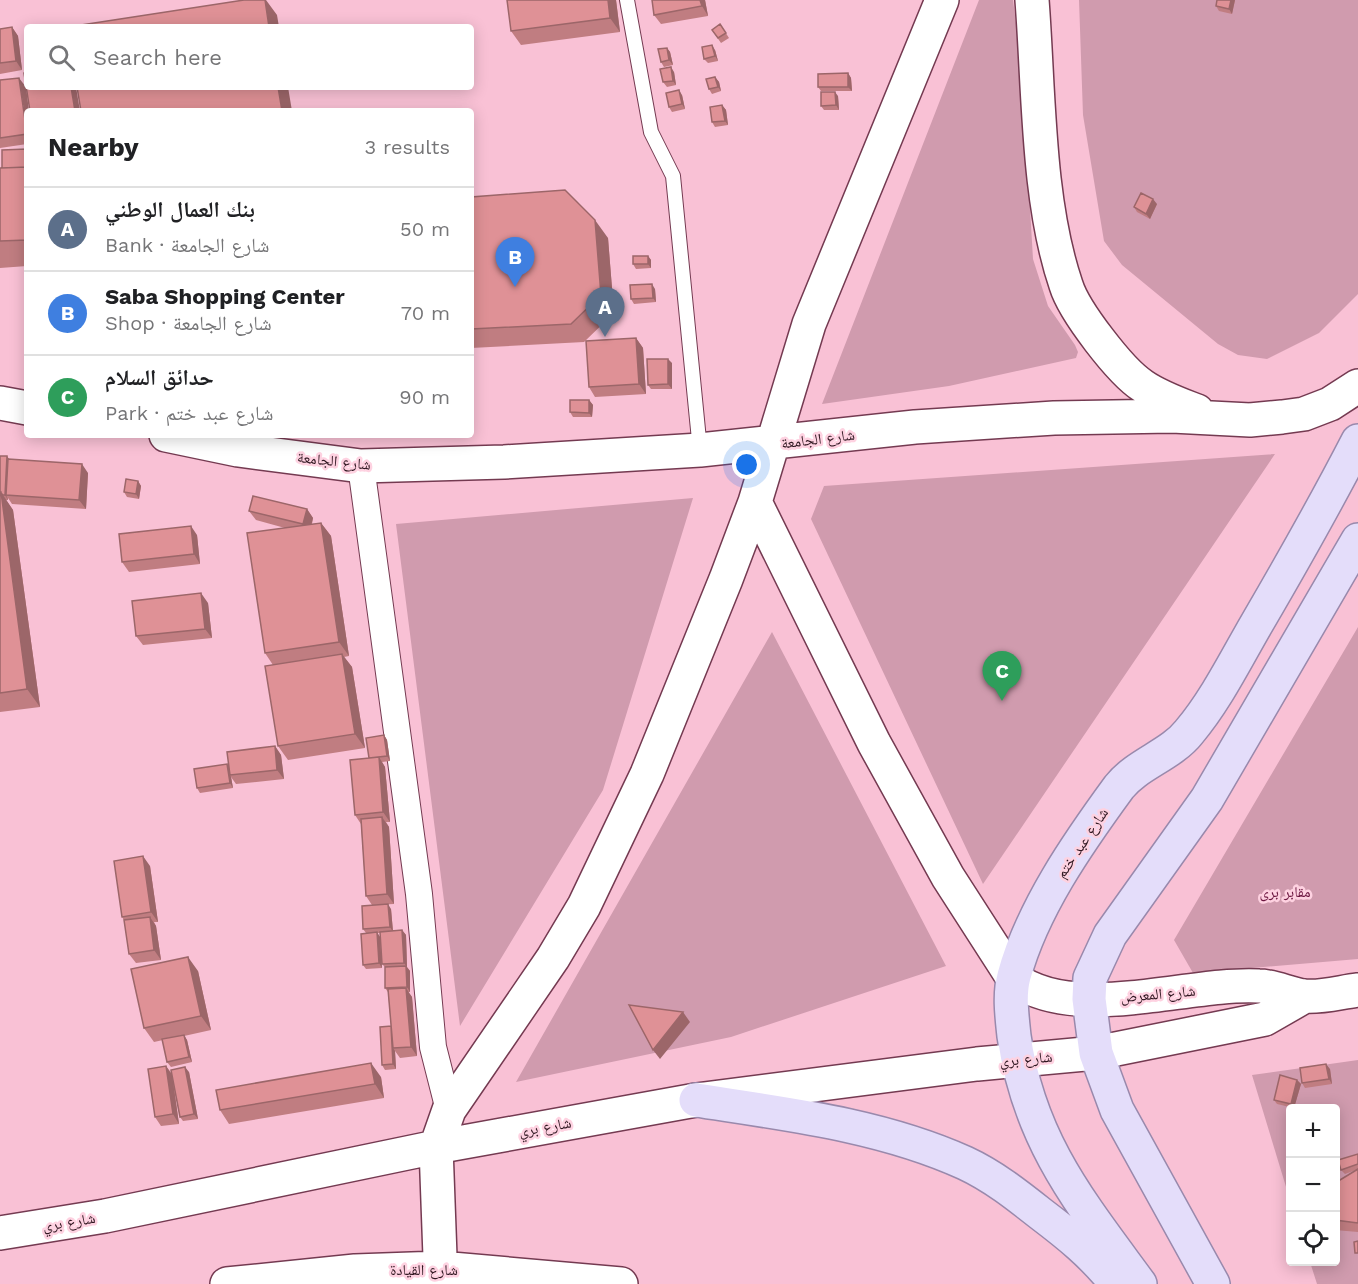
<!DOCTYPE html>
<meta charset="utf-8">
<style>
:root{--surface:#fff;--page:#f2f2f2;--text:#202124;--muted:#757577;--line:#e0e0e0;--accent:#d93025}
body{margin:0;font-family:"Work Sans","Noto Naskh Arabic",sans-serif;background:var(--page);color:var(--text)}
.controls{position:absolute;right:18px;bottom:18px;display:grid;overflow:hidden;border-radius:6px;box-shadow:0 3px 15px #0003}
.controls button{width:54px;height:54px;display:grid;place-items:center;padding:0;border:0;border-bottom:2px solid var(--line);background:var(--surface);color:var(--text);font:30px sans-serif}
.you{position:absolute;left:747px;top:465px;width:21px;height:21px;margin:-15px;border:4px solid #fff;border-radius:50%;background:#1a73e8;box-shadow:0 0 0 9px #1a73e833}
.badge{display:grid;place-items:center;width:39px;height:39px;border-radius:50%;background:var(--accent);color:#fff;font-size:20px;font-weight:700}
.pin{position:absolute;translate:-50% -50px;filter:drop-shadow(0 2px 3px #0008)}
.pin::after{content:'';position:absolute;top:32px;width:21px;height:18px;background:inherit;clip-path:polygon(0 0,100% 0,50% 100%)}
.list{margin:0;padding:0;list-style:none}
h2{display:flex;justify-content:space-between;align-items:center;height:78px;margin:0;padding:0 24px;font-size:26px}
h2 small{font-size:20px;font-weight:400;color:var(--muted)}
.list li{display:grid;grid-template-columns:39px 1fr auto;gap:18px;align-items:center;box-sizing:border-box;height:84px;padding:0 24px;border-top:2px solid var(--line)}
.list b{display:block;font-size:22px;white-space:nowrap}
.list p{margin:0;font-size:20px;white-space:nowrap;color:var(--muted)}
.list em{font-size:20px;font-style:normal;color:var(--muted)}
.icon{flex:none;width:33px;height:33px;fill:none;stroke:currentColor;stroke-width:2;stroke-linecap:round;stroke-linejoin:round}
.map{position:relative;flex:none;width:1358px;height:1284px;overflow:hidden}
.search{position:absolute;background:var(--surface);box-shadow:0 3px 15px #0003;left:24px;top:24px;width:450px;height:66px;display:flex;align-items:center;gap:15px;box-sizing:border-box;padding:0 21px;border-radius:6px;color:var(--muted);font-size:22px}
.panel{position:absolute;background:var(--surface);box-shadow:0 3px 15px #0003;left:24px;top:108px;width:450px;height:330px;border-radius:6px}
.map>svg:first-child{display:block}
</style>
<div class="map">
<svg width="1358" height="1284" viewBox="0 0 1358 1284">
<rect width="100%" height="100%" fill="#f9c1d5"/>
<path fill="#d09bae" d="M979 0H1013L1022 70 1033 259 1048 306 1075 345 1078 352 1076 358 949 386 822 404Z
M1079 0H1358V294L1319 333 1267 359 1238 355 1218 344 1122 265 1104 241 1083 115Z
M1275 454 983 884 811 519 824 486Z
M693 498 603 790 460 1026 396 524Z
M1358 627V959L1193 973 1174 940Z
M772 632 946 966 731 1037 516 1082Z
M1358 1060V1284H1317L1310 1262H1336V1108H1290V1200L1252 1075Z"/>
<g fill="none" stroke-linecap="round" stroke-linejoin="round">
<defs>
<path id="service" d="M627 0 651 132 673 176 700 450"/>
<path id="minor" d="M361 466 419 894 433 1047 449 1110"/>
<path id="secondary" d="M1032 0C1039 90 1037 200 1066 285 1074 311 1120 371 1143 386 1159 397 1179 404 1197 411
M0 403 27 408
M166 435 238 450 361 466 504 462 700 450 915 427 1054 418 1172 416 1250 420 1282 417 1304 414 1330 404 1358 386
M755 502 874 743 948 877 1013 978C1075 1024 1187 982 1259 986 1274 986 1289 994 1304 996 1320 998 1341 992 1358 990
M0 1233 105 1216 436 1147 696 1100 977 1064 1096 1053 1265 1019 1305 996
M227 1284 355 1271 440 1268 621 1284
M441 1284 436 1147 449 1110 553 958 584 906 647 774 726 579 755 502 809 324 942 0"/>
<path id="primary" d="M696 1100C787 1114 881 1125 965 1163 993 1176 1017 1195 1041 1214 1070 1236 1091 1253 1114 1281
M1140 1284C1080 1202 1029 1141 1014 1036 1012 1017 1009 995 1014 976 1032 909 1078 843 1119 787 1137 764 1171 755 1189 732 1216 700 1236 659 1257 623 1292 563 1326 503 1358 441
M1213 1284 1117 1110 1096 1053 1089 999 1090 978 1110 935 1207 799 1358 540"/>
</defs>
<use href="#service" stroke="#743a51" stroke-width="16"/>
<use href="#minor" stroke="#743a51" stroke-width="28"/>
<use href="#secondary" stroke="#743a51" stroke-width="36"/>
<use href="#primary" stroke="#9989ac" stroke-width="36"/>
<use href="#service" stroke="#fff" stroke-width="14"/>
<use href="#minor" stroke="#fff" stroke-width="26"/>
<use href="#secondary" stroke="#fff" stroke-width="33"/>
<use href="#primary" stroke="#e4ddfa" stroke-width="33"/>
</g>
<path fill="#c07d81" d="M616 0 620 32 521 45 511 31Z
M652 0H705L708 16 661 24 654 15Z
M1235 0 1232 14 1219 11 1216 6Z
M720 24 729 38 721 43 712 30Z
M12 27 18 36 22 70 0 74V29Z
M667 48 670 52 673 65 664 67 661 62Z
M715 50 718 61 708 63 704 59Z
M674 72 676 85 667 87 663 82Z
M848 73 851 78 852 91H821L818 87Z
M715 77 719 82 721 91 712 94 709 89Z
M0 80 27 111V144L0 148Z
M682 95 685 109 672 112 669 107Z
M838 96 839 110H824L821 106Z
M722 105 726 110 728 125 715 127 712 122Z
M27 149V266L0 268V168H2Z
M471 197 608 238 614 313 584 342 471 348Z
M1157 204 1150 219 1137 212 1134 207Z
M648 256 651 260V268L636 269 633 264Z
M655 289 656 302 634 304 631 299Z
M636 338 643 348 646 394 595 397 589 387Z
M672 363V389H651L648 385Z
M589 400 593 405 592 417H573L570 412Z
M0 456H7L9 459 88 473 86 509 12 504 8 498V500H6L13 510 40 707 0 712Z
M138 481 141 486 139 499 127 497 124 492Z
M307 509 313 518 312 524 321 523 331 536 349 656 344 657 352 667 365 748 288 760 278 746 273 665 265 653 285 528 256 520 249 511Z
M197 535 200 564 129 572 122 562Z
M208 603 212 638 143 645 136 636Z
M384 735 387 740 390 761 382 762 385 767 390 822H386L389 827 394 904 372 905 366 896 361 824 355 815 369 758Z
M275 746 281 755 284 779 236 784 231 777 233 788 200 793 197 788 229 767Z
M150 866 158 922H154L156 926 161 960 136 963 129 954 124 920 122 917Z
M391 909 393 931 402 930 406 935 407 967 410 971V992H408L412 997 417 1056 400 1058 395 1051 396 1069 385 1070 382 1065 391 1026 388 992 385 988V967L382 964 380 933H377L380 937 382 968 366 969 363 965 366 933 363 929Z
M198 971 211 1030 184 1036 187 1040 192 1062 171 1067 167 1062 163 1040 154 1042 144 1028Z
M166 1066 172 1074 189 1072 198 1119 183 1121 180 1117 174 1087 179 1124 161 1126 155 1117Z
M1330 1069 1332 1084 1305 1088 1302 1083Z
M381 1077 384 1098 229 1124 220 1110Z
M1297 1080 1301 1084 1294 1108 1277 1104 1274 1100Z
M1358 1154V1232L1335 1230V1183L1356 1170 1345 1174 1341 1170Z"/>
<path fill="#9c6669" d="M265 0H266L277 15 279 27H269Z
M608 0H616L620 32 610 18Z
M700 0H705L708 16 702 6Z
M1231 0H1235L1232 14 1229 9Z
M12 27 18 36 22 70 16 61Z
M712 45 715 50 718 61 715 56Z
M667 48 670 52 673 65 669 60Z
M671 67 674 72 676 85 673 81Z
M848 73 851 78 852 91 848 87Z
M715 77 719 82 721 91 718 87Z
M19 78 26 87 29 111H27V131Z
M71 87H76L80 111H75Z
M278 87H288L292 111H282Z
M679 90 682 95 685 109 682 104Z
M835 92 838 96 839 110 836 105Z
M722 105 726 110 728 125 725 121Z
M1153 199 1157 204 1150 219 1146 214Z
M595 220 608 238 614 313 601 295Z
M648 256 651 260V268L648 264Z
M652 284 655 289 656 302 653 298Z
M636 338 643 348 646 394 639 384Z
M668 359 672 363V389L668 384Z
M589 400 593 405 592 417 589 413Z
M7 456 10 461 6 495 8 500 5 495Z
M82 464 88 473 86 509 79 500Z
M138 481 141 486 139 499 136 494Z
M1 492 13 510 40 707 27 689Z
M307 509 313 518 309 534 303 524Z
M321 523 331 536 349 656 339 642Z
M191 526 197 535 200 564 194 554Z
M201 593 208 603 212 638 205 629Z
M342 654 352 667 365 748 355 734Z
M384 735 387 740 390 761 387 756Z
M275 746 281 755 284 779 277 770Z
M379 757 385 767 390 822 383 812Z
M227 764 230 769V775L231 777 233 788 230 783Z
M382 817 389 827 394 904 387 894Z
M143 856 150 866 158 922 151 912Z
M388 904 391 909 393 932 390 927Z
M150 917 156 926 161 960 154 950Z
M402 930 406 935 407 967 404 963Z
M377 932 380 937 382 968 379 963Z
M188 957 198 971 211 1030 201 1016Z
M406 966 410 971V992L407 987Z
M406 988 412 997 417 1056 411 1047Z
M683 1012 690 1022 660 1059 653 1050Z
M391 1026 393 1048 395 1051 396 1069 393 1064Z
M184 1035 187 1040 192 1062 189 1057Z
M371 1063 381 1077 384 1098 375 1084Z
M1326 1064 1330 1069 1332 1084 1329 1079Z
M166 1066 172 1075 179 1124 173 1114Z
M185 1067 189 1072 198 1119 194 1114Z
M1297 1080 1301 1084 1294 1108 1291 1104Z"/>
<path fill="#df9196" stroke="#9c6669" stroke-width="1.5" d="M244 0H265L269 27H68Z
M507 0H608L610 18 511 31Z
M652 0H700L702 6 654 15Z
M1217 0H1231L1229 9 1216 6Z
M720 24 726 33 718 38 712 30Z
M12 27 16 61 0 63V29Z
M712 45 715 56 704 59 702 47Z
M667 48 669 60 661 62 658 49Z
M671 67 673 81 663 82 660 69Z
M27 72V87H71L75 111H30L24 73Z
M848 73V87H818V74Z
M715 77 718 87 709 89 706 79Z
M19 78 27 134 0 138V80Z
M77 87H278L282 111H81Z
M679 90 682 104 669 107 666 93Z
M821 92H835L836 105 821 106Z
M722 105 725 121 712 122 710 107Z
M27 149V167L2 168V150Z
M27 167V240L0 241V168Z
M565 190 595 220 601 295 571 324 471 329V197Z
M1141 193 1153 199 1146 214 1134 207Z
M633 256H648V264H633Z
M652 284 653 298 631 299 630 285Z
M636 338 639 384 589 387 586 341Z
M647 359H668V384L648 385Z
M570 400H589V413L570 412Z
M0 456H7L5 495H3L0 492Z
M8 459 82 464 79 500 6 495Z
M126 479 138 481 136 494 124 492Z
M0 492H1L27 689 0 693Z
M253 496 307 509 303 524 249 511Z
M321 523 339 642 265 653 247 533Z
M191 526 194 554 122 562 119 534Z
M201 593 205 629 136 636 132 601Z
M342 654 355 734 278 746 265 666Z
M384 735 387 756 369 758 366 738Z
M275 746 277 770 230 775 227 752Z
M379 757 383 812 355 815 350 760Z
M227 764 230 783 197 788 194 769Z
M382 817 387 894 366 896 361 819Z
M143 856 151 912 122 917 114 861Z
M388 904 390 927 363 929 362 906Z
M150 917 154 950 129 954 124 920Z
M402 930 404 963 382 964 380 932Z
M377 932 379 963 363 965 361 934Z
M188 957 201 1016 144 1028 131 969Z
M406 966 407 987 385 988V967Z
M406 988 411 1047 393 1048 388 989Z
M629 1005 683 1012 653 1050Z
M391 1026 393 1064 382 1065 380 1027Z
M184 1035 189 1057 167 1062 162 1039Z
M371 1063 375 1084 220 1110 216 1090Z
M1326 1064 1329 1079 1302 1083 1300 1068Z
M166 1066 173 1114 155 1117 148 1069Z
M185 1067 194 1114 180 1117 171 1070Z
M1280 1075 1297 1080 1291 1104 1274 1100Z
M1358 1154V1164L1341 1170 1338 1160Z
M1358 1169V1223L1335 1220V1183Z
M1358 1241V1253H1355L1354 1242Z"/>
<g text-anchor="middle" stroke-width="5" stroke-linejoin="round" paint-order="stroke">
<g font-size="15" fill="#2f1620" stroke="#fed2e1">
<text transform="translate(818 439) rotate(-7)" y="5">شارع الجامعة</text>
<text transform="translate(334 461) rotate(6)" y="5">شارع الجامعة</text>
<text transform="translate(1082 843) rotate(-56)" y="5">شارع عبد ختم</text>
<text transform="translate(1158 994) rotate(-5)" y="5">شارع المعرض</text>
<text transform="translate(1026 1059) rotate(-5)" y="5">شارع بري</text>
<text transform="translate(545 1127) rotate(-10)" y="5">شارع بري</text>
<text transform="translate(69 1222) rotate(-9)" y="5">شارع بري</text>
<text x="424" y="1275">شارع القيادة</text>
</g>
<g font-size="15" fill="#6b153f" stroke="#fed2e1">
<text x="1285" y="897">مقابر برى</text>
</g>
</g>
</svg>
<div class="controls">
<button>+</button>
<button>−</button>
<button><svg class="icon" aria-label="locate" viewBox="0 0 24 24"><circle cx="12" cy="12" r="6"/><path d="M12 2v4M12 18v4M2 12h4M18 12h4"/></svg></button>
</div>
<div class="you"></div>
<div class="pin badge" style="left:605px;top:337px;background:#5c6f8a">A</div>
<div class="pin badge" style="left:515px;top:287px;background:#3f7fe0">B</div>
<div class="pin badge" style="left:1002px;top:701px;background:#2e9e5b">C</div>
<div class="search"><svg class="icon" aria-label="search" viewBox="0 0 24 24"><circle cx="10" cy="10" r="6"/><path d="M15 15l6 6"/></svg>Search here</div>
<section class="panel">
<h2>Nearby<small>3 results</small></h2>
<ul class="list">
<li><span class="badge" style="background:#5c6f8a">A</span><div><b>بنك العمال الوطني</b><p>Bank · شارع الجامعة</p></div><em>50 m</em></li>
<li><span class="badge" style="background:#3f7fe0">B</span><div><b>Saba Shopping Center</b><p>Shop · شارع الجامعة</p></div><em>70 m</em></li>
<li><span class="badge" style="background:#2e9e5b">C</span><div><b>حدائق السلام</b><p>Park · شارع عبد ختم</p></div><em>90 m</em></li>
</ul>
</section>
</div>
